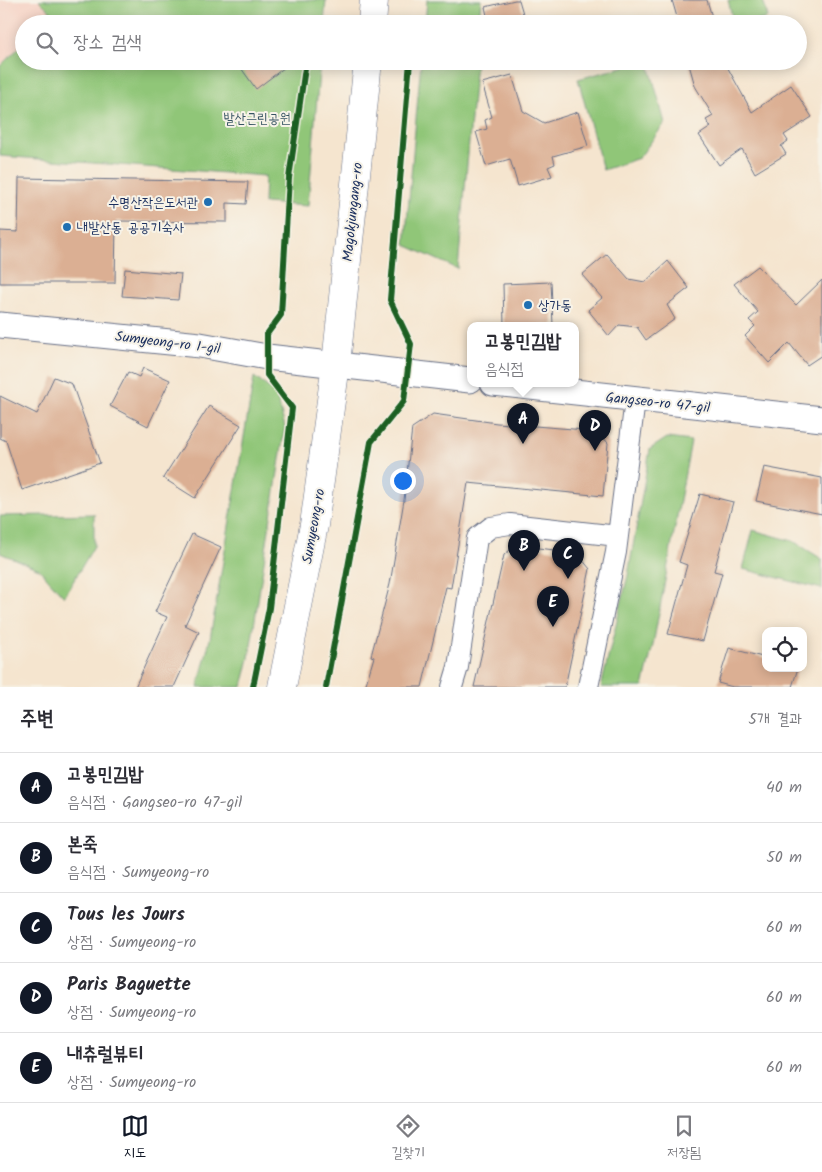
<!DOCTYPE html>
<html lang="ko">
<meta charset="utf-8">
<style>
:root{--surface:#fff;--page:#f2f2f3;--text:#2b2b33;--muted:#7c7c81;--line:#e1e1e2;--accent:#111827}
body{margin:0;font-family:Kalam,"Poor Story",sans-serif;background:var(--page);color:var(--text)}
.controls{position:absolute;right:15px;bottom:15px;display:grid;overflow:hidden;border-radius:10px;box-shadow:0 2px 12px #0003}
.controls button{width:45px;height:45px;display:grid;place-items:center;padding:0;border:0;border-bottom:1px solid var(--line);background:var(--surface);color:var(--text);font:25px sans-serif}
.you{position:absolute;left:402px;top:480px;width:18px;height:18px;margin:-12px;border:4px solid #fff;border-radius:50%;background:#1a73e8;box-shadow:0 0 0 8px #1a73e833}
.badge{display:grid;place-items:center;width:32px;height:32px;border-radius:50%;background:var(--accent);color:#fff;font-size:16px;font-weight:700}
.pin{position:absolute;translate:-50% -41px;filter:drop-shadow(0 1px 2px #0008)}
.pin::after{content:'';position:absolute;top:26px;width:18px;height:15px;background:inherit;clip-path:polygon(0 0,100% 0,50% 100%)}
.popup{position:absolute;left:467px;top:322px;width:112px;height:65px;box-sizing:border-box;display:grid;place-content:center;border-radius:10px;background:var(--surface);filter:drop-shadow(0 1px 4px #0005);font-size:16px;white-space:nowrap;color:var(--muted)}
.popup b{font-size:19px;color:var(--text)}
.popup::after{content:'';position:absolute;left:50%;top:100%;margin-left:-10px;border:10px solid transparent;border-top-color:var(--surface)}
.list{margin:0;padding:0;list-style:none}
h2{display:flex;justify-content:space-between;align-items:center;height:65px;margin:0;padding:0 20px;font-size:21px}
h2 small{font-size:16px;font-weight:400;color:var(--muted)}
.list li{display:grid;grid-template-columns:32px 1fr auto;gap:15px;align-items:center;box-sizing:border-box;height:70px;padding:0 20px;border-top:1px solid var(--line)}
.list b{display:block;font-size:19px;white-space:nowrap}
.list p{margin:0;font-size:16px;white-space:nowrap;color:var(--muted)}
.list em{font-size:16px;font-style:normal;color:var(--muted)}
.icon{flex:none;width:28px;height:28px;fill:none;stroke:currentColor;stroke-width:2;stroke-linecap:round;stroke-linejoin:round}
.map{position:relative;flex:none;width:822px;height:687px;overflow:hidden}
.search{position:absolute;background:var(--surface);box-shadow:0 2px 12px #0003;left:15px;right:15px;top:15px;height:55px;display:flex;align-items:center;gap:12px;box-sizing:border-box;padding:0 18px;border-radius:28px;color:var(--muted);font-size:19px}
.sheet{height:415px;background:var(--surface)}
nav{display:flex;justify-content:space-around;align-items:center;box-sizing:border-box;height:70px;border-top:1px solid var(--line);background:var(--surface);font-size:14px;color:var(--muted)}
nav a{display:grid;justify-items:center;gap:2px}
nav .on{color:var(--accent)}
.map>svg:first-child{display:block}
</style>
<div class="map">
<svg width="822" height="687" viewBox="0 0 822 687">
<rect width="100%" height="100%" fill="#f7f3e8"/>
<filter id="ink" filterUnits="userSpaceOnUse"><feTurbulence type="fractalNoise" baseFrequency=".02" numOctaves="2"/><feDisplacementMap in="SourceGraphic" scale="10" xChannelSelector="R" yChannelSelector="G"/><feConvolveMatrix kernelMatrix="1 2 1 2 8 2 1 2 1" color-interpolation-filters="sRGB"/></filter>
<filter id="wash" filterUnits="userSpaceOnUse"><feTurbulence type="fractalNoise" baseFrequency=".0096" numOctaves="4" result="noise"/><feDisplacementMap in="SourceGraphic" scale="20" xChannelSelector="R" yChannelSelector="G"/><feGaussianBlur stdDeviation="1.12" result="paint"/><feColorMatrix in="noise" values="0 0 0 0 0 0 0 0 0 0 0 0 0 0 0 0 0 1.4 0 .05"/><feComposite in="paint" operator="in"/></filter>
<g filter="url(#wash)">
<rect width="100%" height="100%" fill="#f5e5cf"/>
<path fill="#f6d2c4" d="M0 0H39L53 14 43 24H24V42L0 65Z"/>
<path fill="#90c678" stroke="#567a6b" d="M39 0H326L324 24H43L53 14Z
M427 0H481L479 24H425Z
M728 0H763L768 18 747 24H734Z
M24 43V61H320L308 206 264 203 265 176 0 156V66Z
M421 61H476L458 269 405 245Z
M645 61H648L665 123 639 158 603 170 578 79Z
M254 377 276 393 285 427 249 658 242 687H198L210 639Z
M667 438 691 441 653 645 643 687H601L628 575 650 449Z
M94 514V546L64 597 39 569 0 553V516Z
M753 530 793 541 822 559V589L743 569Z"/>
<g id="blocks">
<path fill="#dbaf93" d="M515 0H519L526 24H489L485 7Z
M672 0H707L714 24H679Z
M236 61H293L256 89Z
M688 61H724L752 112 791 85 812 117 784 135 788 141 781 146 786 154 755 173 742 149 719 165 699 135 711 127 706 120 713 116 695 86Z
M512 75 523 111 544 123 578 112 588 146 553 156 555 164 548 167 552 176 518 186 510 159 486 166 476 132 487 129 485 120 492 117 482 83Z
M19 178 248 182 246 204 227 203V222L116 221 115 283H0V231L18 232Z
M607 254 629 279 645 282 668 261 689 288 667 305 675 319 646 340 637 327 619 325 609 336 588 310 602 298 582 275Z
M758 266 796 305 822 280V355L807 365 789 343 769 363 745 336 755 326 749 320 758 312 734 284Z
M125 269 181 274 178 300 122 296Z
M551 282 553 325H504L503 284Z
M143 368 170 380 148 426 110 406 128 372 139 377Z
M54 377 72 384 100 463 22 490 6 441 0 438V396L37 414Z
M209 406 241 425 195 498 163 478Z
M433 414 497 423 598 431 608 443 603 496 468 483 451 588 446 587 422 687H365L374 657 371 656 390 584 404 500 412 428Z
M764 467 822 478V514L756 501Z
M700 494 733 502 714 571 722 573 703 641 668 634 687 565 679 562Z
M192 534 221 547 185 625 199 632 174 687H135L167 617 155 612Z
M516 545 577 553 590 569 565 687H474L504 555Z
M729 648 766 658V668H798L792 687H733L718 683Z"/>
</g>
</g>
<g filter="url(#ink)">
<use href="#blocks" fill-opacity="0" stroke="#676f86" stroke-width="1"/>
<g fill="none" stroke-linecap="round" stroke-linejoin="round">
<defs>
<path id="minor" d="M452 687 458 667 477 538 491 527 510 524 618 536
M588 687 616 552 635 400"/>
<path id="tertiary" d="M0 325 200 345 267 357 470 380
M493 383 822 419"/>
<path id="secondary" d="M372 24 374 0
M282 687 314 525 336 364 368 61"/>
</defs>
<use href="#minor" stroke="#676f86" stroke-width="22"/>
<use href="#tertiary" stroke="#676f86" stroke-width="27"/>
<use href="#secondary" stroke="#676f86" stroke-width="29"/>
<use href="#minor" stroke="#fff" stroke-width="20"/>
<use href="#tertiary" stroke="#fff" stroke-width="25"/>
<use href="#secondary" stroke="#fff" stroke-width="28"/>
<defs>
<path id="cycleway" d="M253 687 269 608 292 408 267 375V334L281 315 289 178 306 61
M326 687 371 442 404 401 411 344 390 300 410 61"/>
</defs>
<use href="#cycleway" stroke="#f7f3e8" stroke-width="9"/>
<use href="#cycleway" stroke="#1b5e20" stroke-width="6"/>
</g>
</g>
<g fill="#1f6fb2" stroke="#f7f3e8" stroke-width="2">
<circle cx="208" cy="202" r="5"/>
<circle cx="67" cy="227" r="5"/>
<circle cx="528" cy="305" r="5"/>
</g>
<g text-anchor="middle" stroke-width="4" stroke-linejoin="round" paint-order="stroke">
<g font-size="14" fill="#385564" stroke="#f7f3e8">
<text x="257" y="123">발산근린공원</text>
</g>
<g font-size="14" fill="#1b2f5e" stroke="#f7f3e8" text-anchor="start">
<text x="198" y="207" text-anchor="end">수명산작은도서관</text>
<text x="77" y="232">내발산동 공공기숙사</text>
<text x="538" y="310">상가동</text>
</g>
<g font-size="14" fill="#1b2f5e" stroke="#f7f3e8">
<text transform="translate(352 212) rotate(-84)" y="5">Magokjungang-ro</text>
<text transform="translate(168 342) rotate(7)" y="5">Sumyeong-ro 1-gil</text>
<text transform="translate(658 402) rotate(6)" y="5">Gangseo-ro 47-gil</text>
<text transform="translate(313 526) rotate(-80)" y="5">Sumyeong-ro</text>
</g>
</g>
</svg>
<div class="controls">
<button><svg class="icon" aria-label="locate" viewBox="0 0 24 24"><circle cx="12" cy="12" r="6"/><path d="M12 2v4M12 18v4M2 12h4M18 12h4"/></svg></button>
</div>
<div class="you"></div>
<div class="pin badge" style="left:523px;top:444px">A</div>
<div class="popup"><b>고봉민김밥</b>음식점</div>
<div class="pin badge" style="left:524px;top:571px">B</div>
<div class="pin badge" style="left:568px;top:579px">C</div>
<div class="pin badge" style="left:595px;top:451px">D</div>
<div class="pin badge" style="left:553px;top:627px">E</div>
<div class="search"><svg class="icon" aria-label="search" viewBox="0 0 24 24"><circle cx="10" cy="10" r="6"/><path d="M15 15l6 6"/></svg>장소 검색</div>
</div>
<section class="sheet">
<h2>주변<small>5개 결과</small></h2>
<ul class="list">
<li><span class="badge">A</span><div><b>고봉민김밥</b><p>음식점 · Gangseo-ro 47-gil</p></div><em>40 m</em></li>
<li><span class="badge">B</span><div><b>본죽</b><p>음식점 · Sumyeong-ro</p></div><em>50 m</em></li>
<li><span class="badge">C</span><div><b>Tous les Jours</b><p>상점 · Sumyeong-ro</p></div><em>60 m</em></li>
<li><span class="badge">D</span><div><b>Paris Baguette</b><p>상점 · Sumyeong-ro</p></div><em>60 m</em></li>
<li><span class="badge">E</span><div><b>내츄럴뷰티</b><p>상점 · Sumyeong-ro</p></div><em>60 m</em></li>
</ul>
</section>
<nav>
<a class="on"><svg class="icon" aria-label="map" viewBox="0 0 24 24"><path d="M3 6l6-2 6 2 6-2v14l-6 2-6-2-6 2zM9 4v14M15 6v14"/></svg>지도</a>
<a><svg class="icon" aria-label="directions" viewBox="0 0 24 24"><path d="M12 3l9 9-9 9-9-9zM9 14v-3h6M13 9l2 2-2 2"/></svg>길찾기</a>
<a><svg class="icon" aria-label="saved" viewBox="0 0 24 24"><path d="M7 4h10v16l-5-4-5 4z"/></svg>저장됨</a>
</nav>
